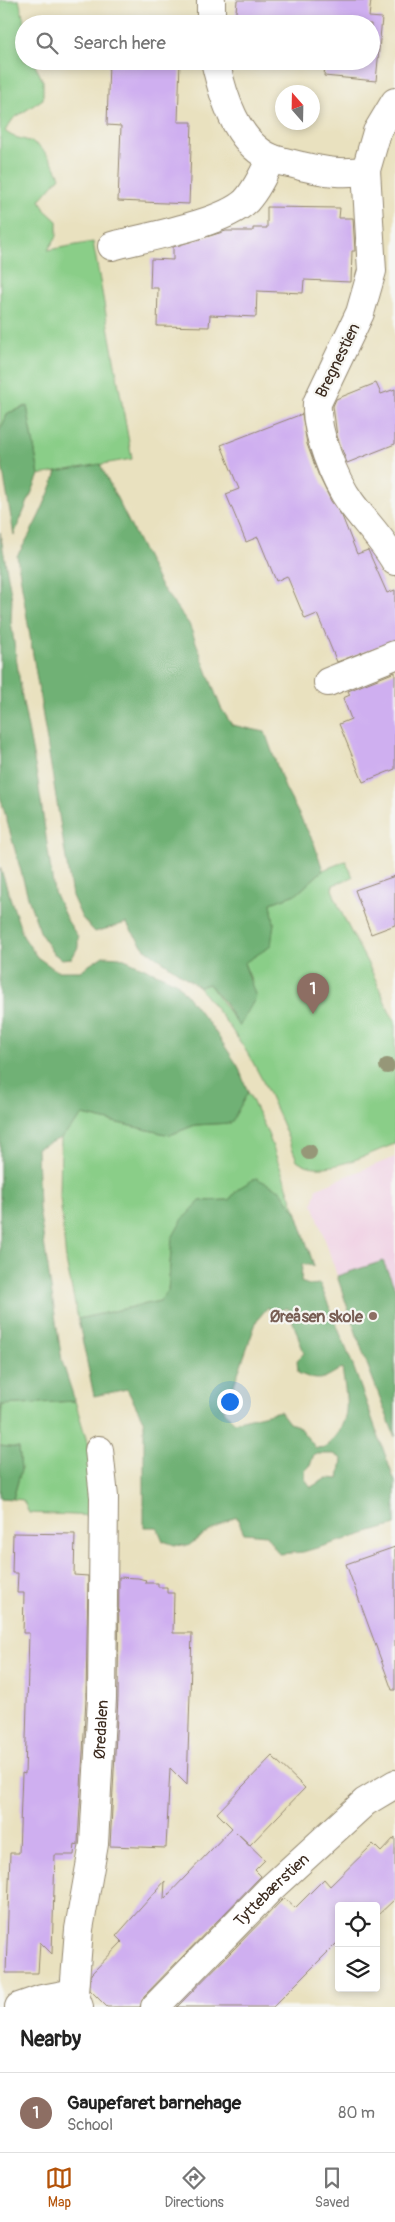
<!DOCTYPE html>
<meta charset="utf-8">
<style>
:root{--surface:#fff;--page:#f6f6f6;--text:#222;--muted:#767676;--line:#e0e0e0;--accent:#b45309}
body{margin:0;font-family:Pangolin,sans-serif;background:var(--page);color:var(--text)}
.controls{position:absolute;right:15px;bottom:15px;display:grid;overflow:hidden;border-radius:5px;box-shadow:0 2px 8px #0003}
.controls button{width:45px;height:45px;display:grid;place-items:center;padding:0;border:0;border-bottom:1px solid var(--line);background:var(--surface);color:var(--text);font:25px sans-serif}
.compass{position:absolute;left:275px;top:85px;width:45px;height:45px;border-radius:50%;background:var(--surface);box-shadow:0 2px 8px #0003;rotate:340deg}
.you{position:absolute;left:229px;top:1401px;width:18px;height:18px;margin:-12px;border:4px solid #fff;border-radius:50%;background:#1a73e8;box-shadow:0 0 0 8px #1a73e833}
.badge{display:grid;place-items:center;width:32px;height:32px;border-radius:50%;background:var(--accent);color:#fff;font-size:16px;font-weight:700}
.pin{position:absolute;translate:-50% -41px;filter:drop-shadow(0 1px 2px #0008)}
.pin::after{content:'';position:absolute;top:26px;width:18px;height:15px;background:inherit;clip-path:polygon(0 0,100% 0,50% 100%)}
.list{margin:0;padding:0;list-style:none}
h2{display:flex;justify-content:space-between;align-items:center;height:65px;margin:0;padding:0 20px;font-size:21px}
h2 small{font-size:16px;font-weight:400;color:var(--muted)}
.list li{display:grid;grid-template-columns:32px 1fr auto;gap:15px;align-items:center;box-sizing:border-box;height:80px;padding:0 20px;border-top:1px solid var(--line)}
.list b{display:block;font-size:19px;white-space:nowrap}
.list p{margin:0;font-size:16px;white-space:nowrap;color:var(--muted)}
.list em{font-size:16px;font-style:normal;color:var(--muted)}
.icon{flex:none;width:28px;height:28px;fill:none;stroke:currentColor;stroke-width:2;stroke-linecap:round;stroke-linejoin:round}
.map{position:relative;flex:none;width:395px;height:2007px;overflow:hidden}
.search{position:absolute;background:var(--surface);box-shadow:0 2px 8px #0003;left:15px;right:15px;top:15px;height:55px;display:flex;align-items:center;gap:12px;box-sizing:border-box;padding:0 18px;border-radius:28px;color:var(--muted);font-size:19px}
.sheet{height:145px;background:var(--surface)}
nav{display:flex;justify-content:space-around;align-items:center;box-sizing:border-box;height:70px;border-top:1px solid var(--line);background:var(--surface);font-size:14px;color:var(--muted)}
nav a{display:grid;justify-items:center;gap:2px}
nav .on{color:var(--accent)}
.map>svg:first-child{display:block}
</style>
<div class="map">
<svg width="395" height="2007" viewBox="0 0 395 2007">
<rect width="100%" height="100%" fill="#f6f6f2"/>
<filter id="ink" filterUnits="userSpaceOnUse"><feTurbulence type="fractalNoise" baseFrequency=".02" numOctaves="2"/><feDisplacementMap in="SourceGraphic" scale="10" xChannelSelector="R" yChannelSelector="G"/><feConvolveMatrix kernelMatrix="1 2 1 2 8 2 1 2 1" color-interpolation-filters="sRGB"/></filter>
<filter id="wash" filterUnits="userSpaceOnUse"><feTurbulence type="fractalNoise" baseFrequency=".0096" numOctaves="4" result="noise"/><feDisplacementMap in="SourceGraphic" scale="20" xChannelSelector="R" yChannelSelector="G"/><feGaussianBlur stdDeviation="1.12" result="paint"/><feColorMatrix in="noise" values="0 0 0 0 0 0 0 0 0 0 0 0 0 0 0 0 0 1.4 0 .05"/><feComposite in="paint" operator="in"/></filter>
<g filter="url(#wash)">
<rect width="100%" height="100%" fill="#e9e1bf"/>
<path fill="#f0d0e4" d="M395 1157V1437L364 1356 313 1204 317 1188Z"/>
<path fill="#8ace88" stroke="#627c53" d="M0 0H19L25 24 24 61H33L43 81V99L13 119 5 131C13 139 24 138 34 143 46 150 55 165 60 177L40 200 45 210 57 221V236L48 250 93 242 132 459 39 475 27 406 8 413 0 430Z
M346 861 353 877 333 885 332 889C344 924 365 955 380 989 385 1001 387 1010 395 1020V1144C369 1153 321 1180 297 1160 279 1117 262 1071 234 1033 223 1017 210 1002 199 987L209 984 239 1026 252 982 244 963 274 924 271 903 298 893 323 870Z
M248 1092 267 1131 297 1214 280 1190 239 1188 229 1200 200 1201 172 1238 168 1291 160 1301 78 1319 66 1261 60 1197 61 1138 83 1115 170 1135 195 1125 230 1123Z
M75 1401 88 1445 95 1516 29 1513 23 1500 13 1499 21 1470 19 1448 0 1446 2 1405Z"/>
<path fill="#6fb174" stroke="#556e49" fill-rule="evenodd" d="M27 406 39 475 14 535 0 454V430L8 413Z
M100 464 160 585 189 624 221 708 232 725 265 732 285 788 314 843 323 870 298 893 271 903 274 923 271 946 244 963 256 997 239 1027 224 1002 209 984 199 987 144 948 126 923 95 932 82 918 72 896 17 556C34 529 46 502 57 472Z
M0 532 12 599 11 622 22 697 38 781 54 892 67 920 78 937V947L72 958 61 959 52 952 41 934 30 904 0 796Z
M0 867 23 936 37 957 57 971H80L103 956 120 957 176 982 214 1030 238 1066 248 1092 231 1123 195 1125 170 1135 83 1115 61 1138 37 1148 39 1209 62 1361 75 1401 2 1405 0 1434Z
M256 1178 280 1190 297 1214 314 1266 302 1264 301 1282 309 1285 320 1284 352 1363 395 1482V1525L303 1552 279 1554 266 1535 244 1533 236 1516 203 1535 188 1546 175 1545 163 1541 157 1527H144V1422L127 1389 94 1396 78 1319 160 1301 168 1291 172 1238 182 1220 200 1201 229 1200 239 1188ZM268 1307 272 1312 288 1308 304 1353 297 1360 298 1373C321 1383 321 1380 342 1368 347 1405 353 1418 326 1447L316 1448 298 1426 289 1423 280 1411 234 1422 220 1405 231 1393 257 1320ZM314 1454H334L342 1459 339 1479 327 1478 311 1487 305 1479V1471L310 1466Z
M383 1261 395 1288V1437L364 1356 337 1276Z
M0 1446 19 1448 21 1470 13 1499 0 1498Z"/>
<g id="blocks">
<path fill="#cfaff0" d="M237 0H371L369 17 382 18 376 81 324 76 325 64 298 61H371V24H235Z
M109 61H180L178 122H192L189 204 118 201 121 126 107 125Z
M267 207 340 208 339 218H353L355 251H352L351 282 304 280 303 293 257 291 256 317 210 315 209 327 157 326 158 288H150L151 259 173 260V247L226 231H253V228H267Z
M376 383 381 394 395 389V444L347 463 337 436 333 406 336 399Z
M302 414 307 444 318 474 331 501 342 516 357 554 368 550 387 593 395 590V640L337 662 317 614 305 619 287 576 276 581 258 537 246 542 226 494 239 489 221 445Z
M395 672V769L363 782 339 724 351 719 343 698 350 695 348 691Z
M395 876V925L371 934 355 890Z
M13 1533 75 1534 74 1575 88 1576 86 1698 78 1842V1845L75 1844 74 1855H55L52 1954 40 1942 38 1973H6L10 1853H19L22 1773 25 1774 29 1633H23L24 1593H17L18 1573H12Z
M395 1547V1690H392L346 1564Z
M119 1577 138 1578 146 1580 145 1583H158V1587H167V1593H174L173 1633H192L187 1785 170 1768 166 1848 110 1846 118 1698Z
M272 1756 305 1788 250 1845 236 1832 265 1860 255 1870 261 1876 144 1996 140 2007H107L90 1990 91 1974 122 1942 116 1936 165 1881 164 1899 232 1828 217 1813Z
M395 1837V1899L376 1917V1906H339V1941L273 2007H177L284 1898 295 1908 324 1879 330 1886 373 1844 381 1852Z"/>
</g>
</g>
<g filter="url(#ink)">
<use href="#blocks" fill-opacity="0" stroke="#92866e" stroke-width="1"/>
<g fill="none" stroke-linecap="round" stroke-linejoin="round">
<defs>
<g id="minor">
<path d="M211 24V0"/>
<path d="M215 61C223 96 236 142 271 158 280 162 292 163 301 166 323 171 344 175 366 170"/>
<path d="M395 102 377 132 366 170 372 271 360 313 317 403C315 430 334 480 351 503 365 522 383 540 395 561"/>
<path d="M112 246C146 237 222 224 246 201 257 189 264 173 271 158"/>
<path d="M328 682 395 655"/>
<path d="M19 2007 42 1999 74 1993"/>
<path id="s1" d="M79 2007 74 1993 79 1929 94 1844 102 1698 104 1497 99 1450"/>
<path id="s2" d="M155 2007 270 1889 365 1802 395 1784"/>
</g>
</defs>
<use href="#minor" stroke="#92866e" stroke-width="30"/>
<use href="#minor" stroke="#fff" stroke-width="28"/>
</g>
<g fill="#969778">
<circle cx="387" cy="1066" r="8"/>
<circle cx="309" cy="1152" r="8"/>
</g>
</g>
<circle fill="#8d6e63" stroke="#f6f6f2" stroke-width="2" cx="373" cy="1316" r="5"/>
<g text-anchor="middle" stroke-width="4.5" stroke-linejoin="round" paint-order="stroke">
<g font-size="16" fill="#3b2a1e" stroke="#f6f6f2">
<text transform="translate(337 360) rotate(-64)" y="6">Bregnestien</text>
<text dy="6" stroke="none"><textPath href="#s1" startOffset="280">Øredalen</textPath></text>
<text dy="6" stroke="none"><textPath href="#s2" startOffset="165">Tyttebærstien</textPath></text>
</g>
<g font-size="16" font-weight="bold" fill="#785e54" stroke="#f6f6f2" text-anchor="end">
<text x="363" y="1322">Øreåsen skole</text>
</g>
</g>
</svg>
<div class="controls">
<button><svg class="icon" aria-label="locate" viewBox="0 0 24 24"><circle cx="12" cy="12" r="6"/><path d="M12 2v4M12 18v4M2 12h4M18 12h4"/></svg></button>
<button><svg class="icon" aria-label="layers" viewBox="0 0 24 24"><path d="M12 4l9 5-9 5-9-5zM3 14l9 5 9-5"/></svg></button>
</div>
<svg class="compass" viewBox="-18 -18 36 36"><path d="M0-13l5 13h-10z" fill="#e53935"/><path d="M0 13l5-13h-10z" fill="#767676"/></svg>
<div class="you"></div>
<div class="pin badge" style="left:313px;top:1014px;background:#8d6e63">1</div>
<div class="search"><svg class="icon" aria-label="search" viewBox="0 0 24 24"><circle cx="10" cy="10" r="6"/><path d="M15 15l6 6"/></svg>Search here</div>
</div>
<section class="sheet">
<h2>Nearby<small></small></h2>
<ul class="list">
<li><span class="badge" style="background:#8d6e63">1</span><div><b>Gaupefaret barnehage</b><p>School</p></div><em>80 m</em></li>
</ul>
</section>
<nav>
<a class="on"><svg class="icon" aria-label="map" viewBox="0 0 24 24"><path d="M3 6l6-2 6 2 6-2v14l-6 2-6-2-6 2zM9 4v14M15 6v14"/></svg>Map</a>
<a><svg class="icon" aria-label="directions" viewBox="0 0 24 24"><path d="M12 3l9 9-9 9-9-9zM9 14v-3h6M13 9l2 2-2 2"/></svg>Directions</a>
<a><svg class="icon" aria-label="saved" viewBox="0 0 24 24"><path d="M7 4h10v16l-5-4-5 4z"/></svg>Saved</a>
</nav>
